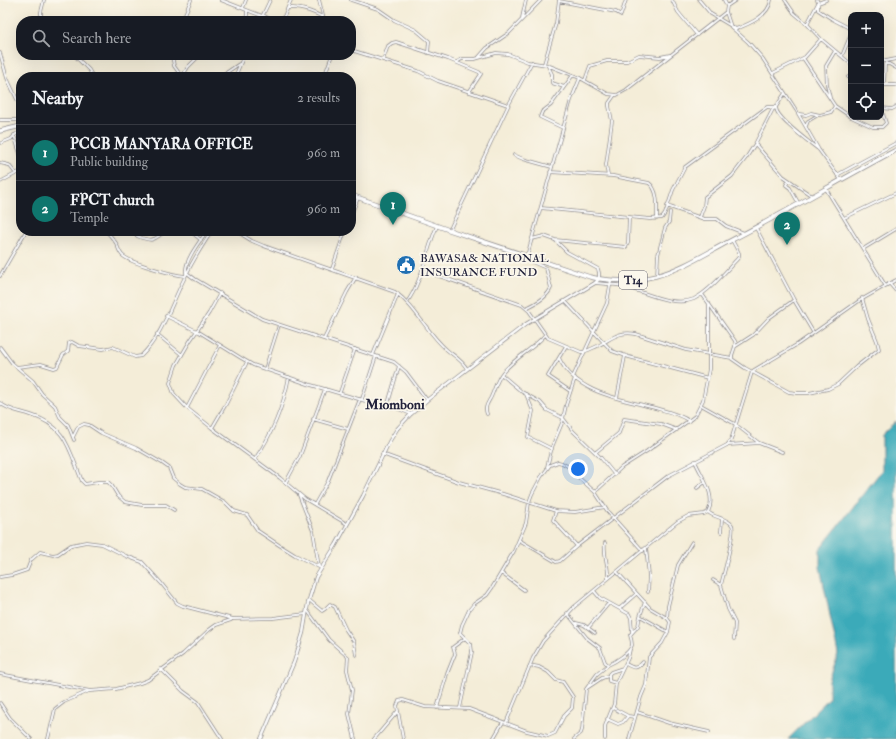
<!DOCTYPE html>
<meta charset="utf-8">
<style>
:root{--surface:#171b24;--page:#242831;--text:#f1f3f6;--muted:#9ea1a6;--line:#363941;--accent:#0f766e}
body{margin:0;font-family:"IM FELL Double Pica",serif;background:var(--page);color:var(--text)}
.controls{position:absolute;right:12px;top:12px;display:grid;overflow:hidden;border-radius:8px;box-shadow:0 4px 16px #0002}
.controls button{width:36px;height:36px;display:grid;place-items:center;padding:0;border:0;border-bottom:1px solid var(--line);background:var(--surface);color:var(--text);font:20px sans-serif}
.you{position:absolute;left:578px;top:469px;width:14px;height:14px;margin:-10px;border:3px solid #fff;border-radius:50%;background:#1a73e8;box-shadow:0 0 0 6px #1a73e833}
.badge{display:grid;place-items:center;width:26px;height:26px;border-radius:50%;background:var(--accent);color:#fff;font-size:13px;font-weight:700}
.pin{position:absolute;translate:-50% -33px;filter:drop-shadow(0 1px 2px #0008)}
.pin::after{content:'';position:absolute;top:21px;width:14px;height:12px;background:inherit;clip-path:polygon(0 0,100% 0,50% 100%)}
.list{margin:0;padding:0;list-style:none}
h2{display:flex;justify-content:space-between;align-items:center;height:52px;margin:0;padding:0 16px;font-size:17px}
h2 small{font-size:13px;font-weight:400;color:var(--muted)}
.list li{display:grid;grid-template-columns:26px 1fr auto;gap:12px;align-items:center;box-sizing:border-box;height:56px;padding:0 16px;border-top:1px solid var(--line)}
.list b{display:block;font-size:15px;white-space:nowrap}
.list p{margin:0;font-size:13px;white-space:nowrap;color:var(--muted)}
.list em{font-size:13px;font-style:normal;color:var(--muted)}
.icon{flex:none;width:22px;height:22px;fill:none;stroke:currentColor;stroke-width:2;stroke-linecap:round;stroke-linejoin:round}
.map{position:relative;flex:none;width:896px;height:739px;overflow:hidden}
.search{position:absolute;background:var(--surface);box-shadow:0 4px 16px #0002;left:16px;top:16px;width:340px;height:44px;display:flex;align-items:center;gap:10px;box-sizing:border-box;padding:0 14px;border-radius:16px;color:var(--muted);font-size:15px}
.panel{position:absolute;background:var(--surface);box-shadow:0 4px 16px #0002;left:16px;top:72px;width:340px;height:164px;border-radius:16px}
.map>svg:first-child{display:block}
</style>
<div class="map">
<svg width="896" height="739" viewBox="0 0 896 739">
<rect width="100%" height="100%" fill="#fbf7ec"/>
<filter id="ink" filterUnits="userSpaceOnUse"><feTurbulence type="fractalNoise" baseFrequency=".025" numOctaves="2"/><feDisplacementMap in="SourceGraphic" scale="8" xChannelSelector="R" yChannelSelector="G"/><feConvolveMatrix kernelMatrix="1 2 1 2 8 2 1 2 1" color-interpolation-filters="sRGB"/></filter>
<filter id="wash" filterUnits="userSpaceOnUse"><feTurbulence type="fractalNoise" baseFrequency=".012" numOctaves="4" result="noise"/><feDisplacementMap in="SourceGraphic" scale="16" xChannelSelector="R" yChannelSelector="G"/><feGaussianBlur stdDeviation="0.9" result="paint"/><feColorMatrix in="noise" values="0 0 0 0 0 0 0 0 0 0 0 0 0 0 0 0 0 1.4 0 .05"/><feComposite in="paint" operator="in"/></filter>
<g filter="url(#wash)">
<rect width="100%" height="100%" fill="#f4edd8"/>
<path fill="#3baab9" stroke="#2e667a" d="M896 421V739H788L829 698V681L838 654 820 567V549L882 470V435Z"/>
</g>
<g filter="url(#ink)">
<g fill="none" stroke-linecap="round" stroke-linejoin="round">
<defs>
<path id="minor" d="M221 0 262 16
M319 0 323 16
M351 0 378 9 394 20 416 30 429 41 428 53
M672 0 678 12 697 35
M699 0 711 14 736 29C749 24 769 16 771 0
M724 0 727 6 726 12 731 27 748 42 763 59 796 110 819 150 841 180
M785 0 794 13 807 24 821 39 851 64
M817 0 818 3V10L832 19 851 29
M559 1 616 12 621 15 626 0
M727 6 736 0
M243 8 246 0
M288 8C301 7 318 13 328 21
M263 15 273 21
M522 18 526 0
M41 21V12L44 0
M182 21 191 0
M247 21V10
M260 21 270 0
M282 21 291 0
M807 24 818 3 826 0
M351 50 418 71 438 81 508 105
M0 53 7 78 21 108
M74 55 89 70 93 77
M172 55 174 66 182 77
M842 56 851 34
M479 57 487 48 509 33 541 0
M803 58 835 106 851 117
M881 58 886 62
M383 60 388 46 392 43 396 42 448 59 479 72 481 74 469 92
M886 61 896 59
M457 62 462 59H475L496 53 508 54 528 62 547 65 580 78 608 94 617 95 626 90 726 12
M544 64 556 23 559 0
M548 66 552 74V83L564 87
M773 73 805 57 821 39
M182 77 188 67 200 55
M220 77 239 64
M235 77 244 55
M324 77 332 55
M848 77 851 79
M585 80 590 66 607 61H627L639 55 660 57 670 55
M881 85H896
M884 85 885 64H889L896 68
M830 98 827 85 826 66 835 51
M881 108 892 109 896 107
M799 114 806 115 811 113 820 115 831 112 835 106
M851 117 873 127H882L886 123 881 108
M0 120H21
M806 126 808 121 818 115
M563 128 540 117 542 112 551 105 573 75
M14 135 21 157
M1 143 11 139 16 134 21 132
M756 145 783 176 812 196
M514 155 523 159 552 167
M0 163 9 165 16 174
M550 172 613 176 649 183C659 190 657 208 657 219
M837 175 896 143
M608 176 606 165 612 121 609 106V103L614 96
M789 180 786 185 790 188 799 204
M0 182 21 171
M826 189 885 285
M667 206 704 219H717L726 226 744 233
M541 208 629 217 650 219 662 218 665 214 673 190 685 167 767 107H776L785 93
M351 215 358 198
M700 217 704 206 705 197 732 176 746 158 755 144 773 109 776 108C777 119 808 141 818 149
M844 218 896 193
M756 228 794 300 813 332
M450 229 509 104 532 62
M106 231C110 235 113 239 116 243 118 247 119 252 122 255 130 263 173 275 185 276
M190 231 201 240
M236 231 252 241 264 246 395 292C416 307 427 333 447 350 454 356 463 361 467 369
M137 236C151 242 154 241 165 231
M532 239 544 236 555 240 626 247 628 243 629 217
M556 241 567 252 598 269 599 273V278
M863 249 896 229
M527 256 571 100 580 78
M332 269 345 231
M422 270 522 305 529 311 548 338 581 352C586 352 588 350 593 348 610 341 617 330 636 334L686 350 732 358
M186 273C184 261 200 241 207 231
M187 273 195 279 262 319 394 362 406 372 427 400
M0 276 26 231
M657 276 658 255 665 228 669 222 670 212
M595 283C604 284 613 284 622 286 643 291 673 308 694 299 710 291 727 270 739 257V253L732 240
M889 283 896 291
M220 293 209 313 190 341 176 365 170 383 174 394 187 408 212 428 280 478 305 499 347 524
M702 294 735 341C737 348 731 352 732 359L745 368 789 392 797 393H809L828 389 838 384 856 367 879 349 877 341 868 319 862 298
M565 301 612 351 629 357 708 378
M407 302C422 282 427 248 437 226
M526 308C535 304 547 298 551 288L546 268 532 262 531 258
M166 316 199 332 241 358 253 365 311 385 379 405 396 408 411 414
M157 334 182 355
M324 339 347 292 356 277
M566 346 548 376 570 391
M736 346 753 335 769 318 794 300
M0 347 12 363 33 381 42 394 55 406 60 417 68 425 74 440
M373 355 398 294
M559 358C575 393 621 399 655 408 666 411 680 414 689 421
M17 367 41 364 54 368 57 367 63 355 68 351 69 343 72 342 79 346 103 349 113 347 135 357 141 356C162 336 171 305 184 279 192 262 202 246 212 231
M265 369 279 325
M502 375 522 392 540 402 547 410 563 418 573 431 601 458 614 474
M573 377 607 303 611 280
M340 392 355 349
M526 394 533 411 528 437 552 449
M617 398 625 356
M362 399 376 356
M0 403C9 411 20 411 31 415 67 426 69 450 82 481L85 484 98 482H108L112 486 118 496 125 502 142 505H166L174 510
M701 405 735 424 759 443
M387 407 399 366
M187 408 220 345
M487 414C484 407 488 403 491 397 495 388 497 379 503 372 515 358 533 349 545 335
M313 419 348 429
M212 428 226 404 247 362
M73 437 78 427 84 424 89 425 101 433 136 448 162 463 169 468 173 478 180 484 185 487 202 489 225 502 234 511 247 515 258 531 279 545 295 555 321 568
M728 445 759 443 782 452
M596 452 619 433 624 419 661 424 677 430
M382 454 459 482 503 494 556 511 575 512 605 507
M255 459C273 433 283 408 289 377
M547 467 552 447 562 423 566 405 575 378
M286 482 300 456 325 389
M697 488 705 482
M595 492 622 467 647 451 695 416 703 400 709 369V303
M299 495 313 531 319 567
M315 504 328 481 360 399
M556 511 553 520 577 546
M708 512C714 518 728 518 732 525 736 531 723 576 721 585
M721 532 722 519
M519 540 551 559 556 562 560 561 577 546 668 476 727 445 731 440 752 372 754 370 798 344 859 301 896 280
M605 543C603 555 609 566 608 578
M646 548 649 576 648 592
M617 572 650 608 667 618 670 622 668 632 662 643 649 657 646 685 641 697 629 739
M501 573 524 590
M0 577 12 575 27 570 31 560 40 552 53 555 58 554 71 545 86 542 102 544 126 556 142 562 161 583 177 603 183 606 233 619 273 618 306 614
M713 580 721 585 728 609 735 623 734 639
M594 591 600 598 629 614 631 618 632 632
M309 600 322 611 325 609 330 604 335 607 346 630 354 642 356 655
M620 608 636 594
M307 610 329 640 348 657 347 670 352 690 349 714 355 739
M567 613 587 638 600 648 605 662 608 665C615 662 630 653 632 645 632 641 631 638 630 635L638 626 640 616 645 602
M640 616 668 632
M667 618 668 606 678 565 692 542
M576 623 584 625 595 633
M588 628 609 603
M626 664C633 668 636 670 643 662
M161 669 183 691 198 702 222 739
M0 674 90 691 116 689 140 683 148 680 183 654 209 630 216 625 231 620
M616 683 609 681V674L611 672 623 668
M587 688 602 678 608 676
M0 703 10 718 31 739
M437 708 447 674 455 654 453 647 464 639
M460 708 472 652 471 644 460 633 462 625 469 610 474 604 487 595 492 588 514 551 526 523 529 502 532 494 541 477 550 465 558 462 562 463 569 467 578 477 595 492 608 512 643 551
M613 708 628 716 635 717
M637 712 669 723 709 732
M607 719 618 724 623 722 628 716
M506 723 533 658 543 641 574 607 677 522 688 516 704 514 708 512C717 495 701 476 695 461
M48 739 55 709 64 702 89 691
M374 739 398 711
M403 739 397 706 399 701 403 700 425 707 469 709 527 731 548 736 555 733 564 716 572 708 573 697 563 682 556 680 548 672 539 667 534 666 529 667
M493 739 503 722
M574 739 581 733 582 730 586 689 597 674 608 665
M605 739V726L614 704 616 683 628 658 630 649"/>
<path id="tertiary" d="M261 739 294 662 303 633 308 603 316 577 336 545 363 496 389 442 397 429 411 414 427 400 526 324 595 283 599 279"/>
<path id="trunk" d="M0 131 21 126
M351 195 449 230 590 277C611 282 635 281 656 276 682 269 705 254 728 242 785 213 839 180 896 150"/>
</defs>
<use href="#minor" stroke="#8b888a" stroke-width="3.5"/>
<use href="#tertiary" stroke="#8b888a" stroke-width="4"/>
<use href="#trunk" stroke="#8b888a" stroke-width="5"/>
<use href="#minor" stroke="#fff" stroke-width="2"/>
<use href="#tertiary" stroke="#fff" stroke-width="2.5"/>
<use href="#trunk" stroke="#fff" stroke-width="3.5"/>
</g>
</g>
<defs>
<symbol id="civic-disc" viewBox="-11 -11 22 22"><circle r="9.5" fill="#1f6fb2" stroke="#fbf7ec"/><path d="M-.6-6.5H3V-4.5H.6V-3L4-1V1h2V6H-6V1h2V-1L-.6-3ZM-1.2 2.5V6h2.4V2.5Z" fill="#fff"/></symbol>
</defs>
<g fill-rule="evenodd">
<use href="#civic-disc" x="395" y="254" width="22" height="22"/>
</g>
<g text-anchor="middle" stroke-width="3.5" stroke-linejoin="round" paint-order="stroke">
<rect fill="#fbf7ec" stroke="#636270" stroke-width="1" x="619" y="271" width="28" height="18" rx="3"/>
<g font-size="11" font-weight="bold" fill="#22223b">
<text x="633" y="284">T14</text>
</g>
<g font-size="12" fill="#22223b" stroke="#fbf7ec" text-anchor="start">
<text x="420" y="262">BAWASA&amp; NATIONAL<tspan x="420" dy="14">INSURANCE FUND</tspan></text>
</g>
<g font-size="14" font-weight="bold" fill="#22223b" stroke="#fbf7ec">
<text x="395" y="409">Miomboni</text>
</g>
</g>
</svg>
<div class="controls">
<button>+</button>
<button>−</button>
<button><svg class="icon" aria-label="locate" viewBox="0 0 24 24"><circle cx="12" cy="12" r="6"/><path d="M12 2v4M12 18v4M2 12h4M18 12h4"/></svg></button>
</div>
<div class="you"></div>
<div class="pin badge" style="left:393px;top:225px">1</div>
<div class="pin badge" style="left:787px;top:245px">2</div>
<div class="search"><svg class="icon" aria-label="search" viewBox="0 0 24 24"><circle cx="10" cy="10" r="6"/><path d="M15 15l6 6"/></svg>Search here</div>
<section class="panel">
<h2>Nearby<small>2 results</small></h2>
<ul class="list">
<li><span class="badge">1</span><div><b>PCCB MANYARA OFFICE</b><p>Public building</p></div><em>960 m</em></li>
<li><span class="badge">2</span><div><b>FPCT church</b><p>Temple</p></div><em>960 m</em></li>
</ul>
</section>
</div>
